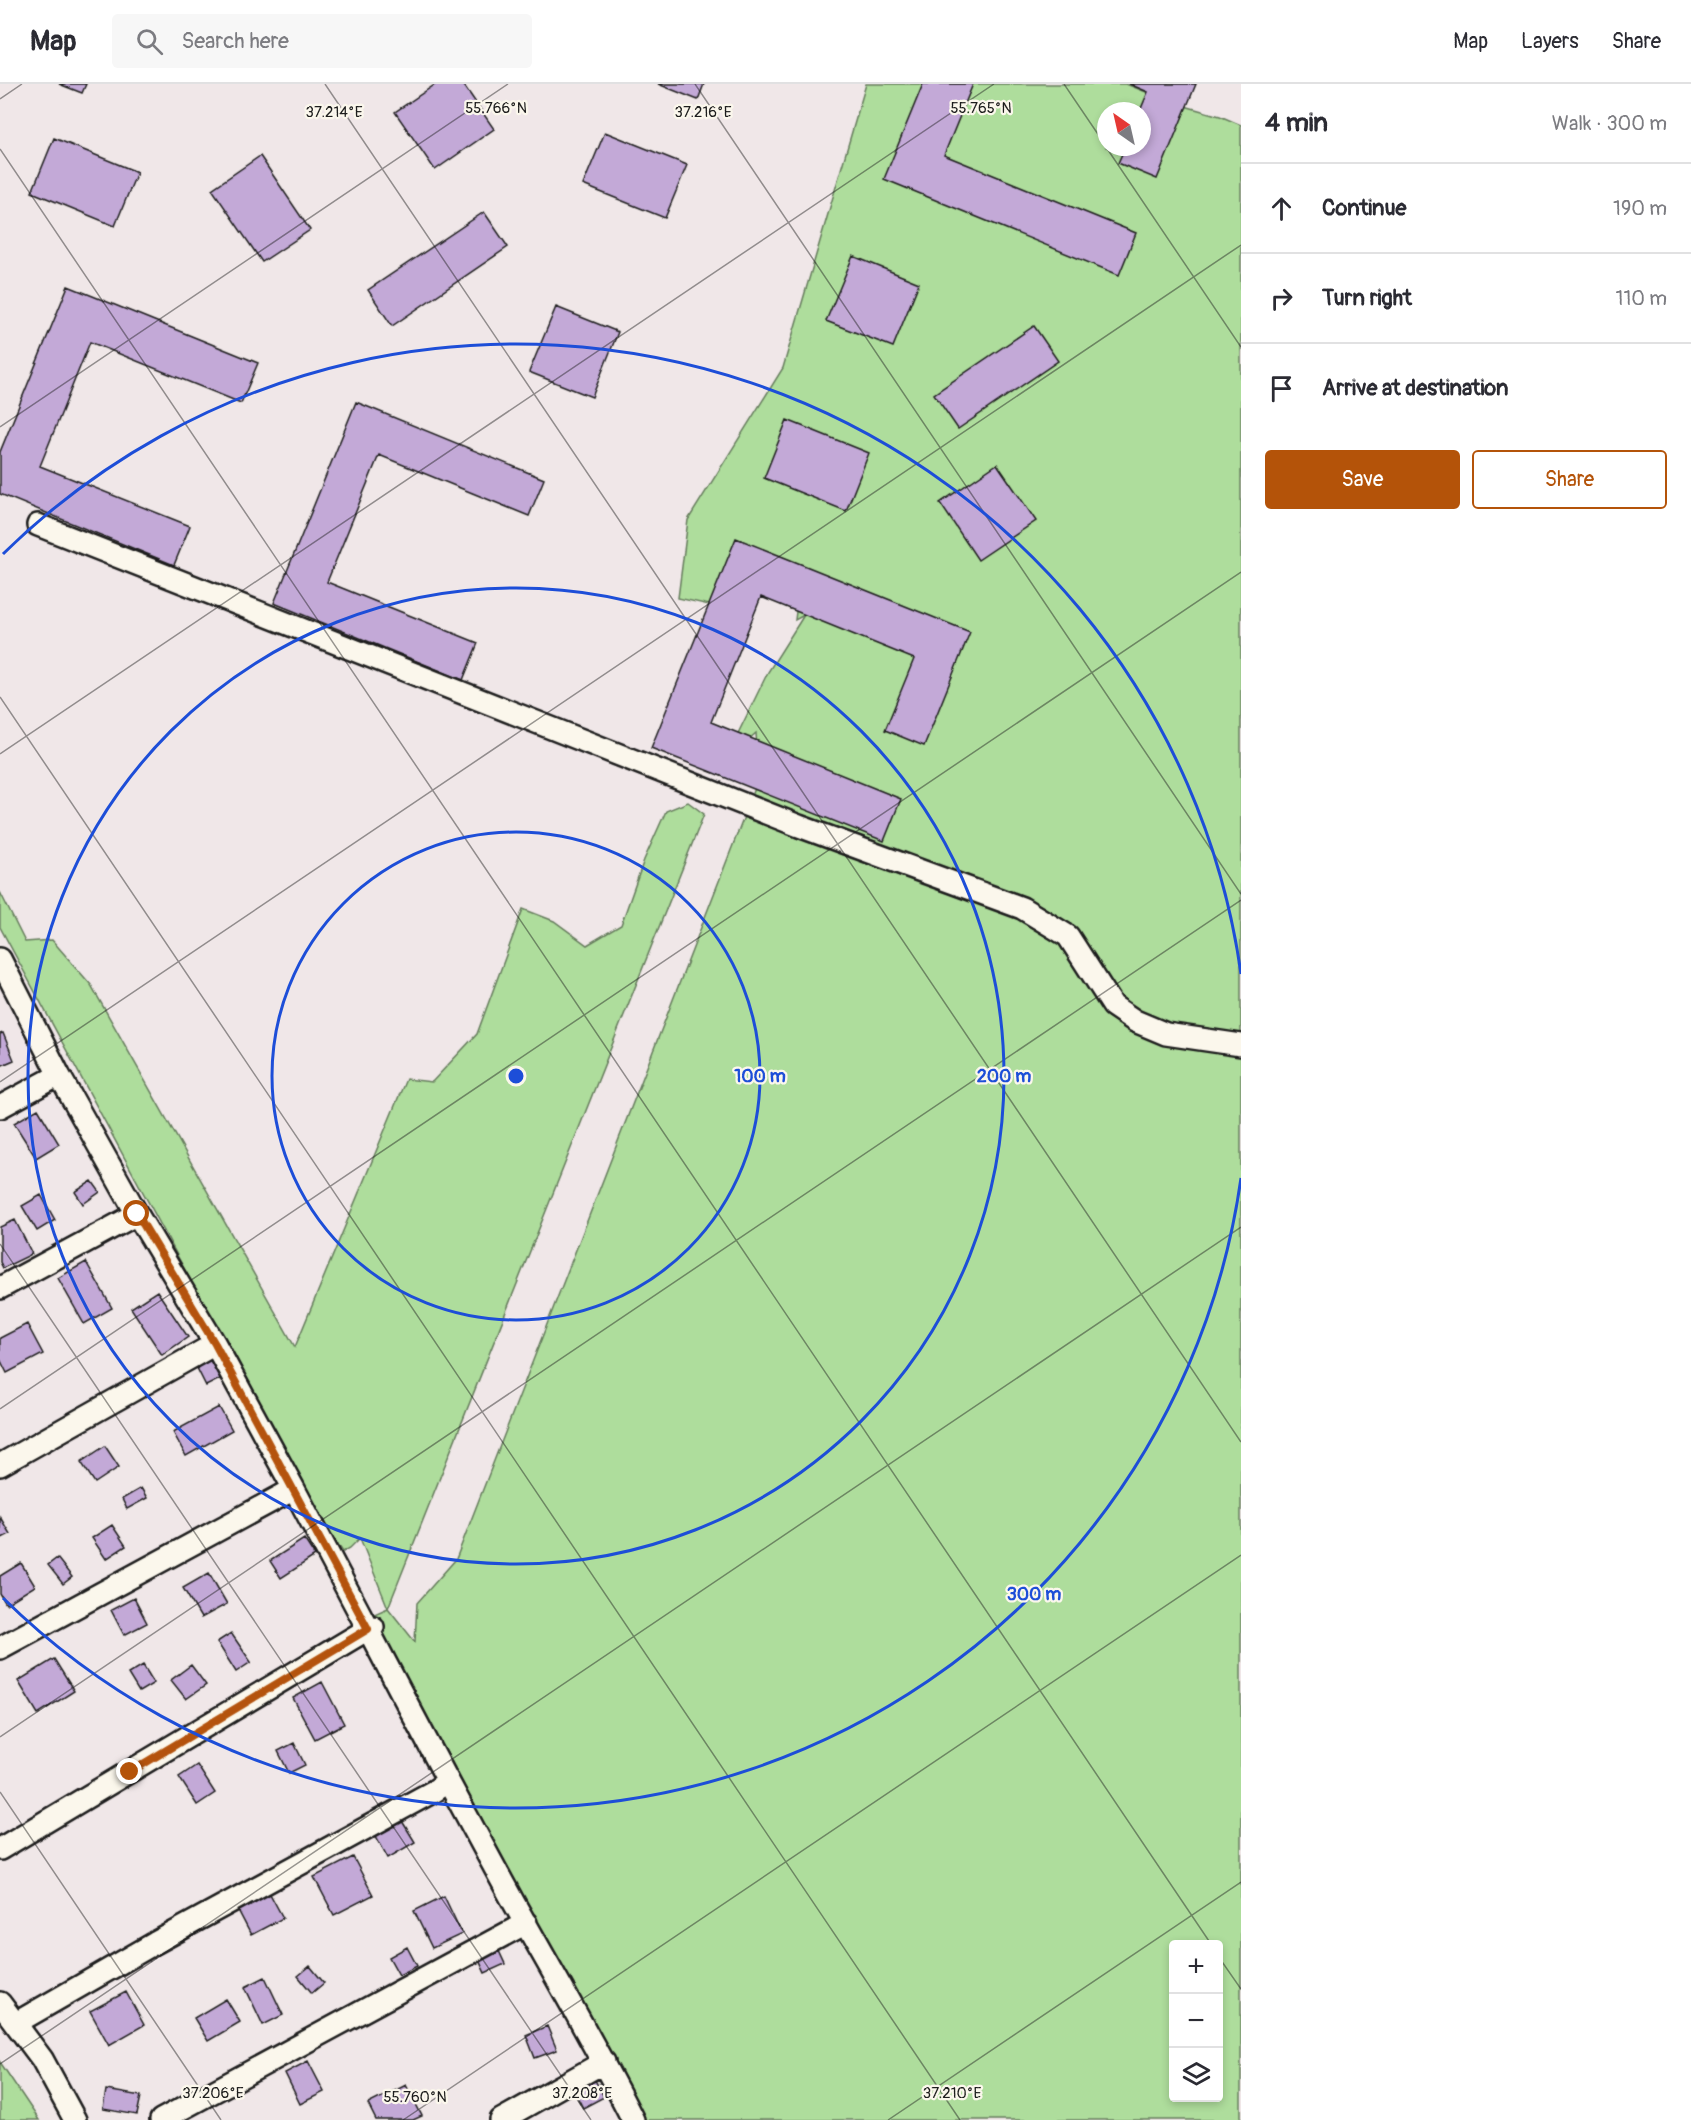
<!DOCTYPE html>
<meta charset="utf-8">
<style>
:root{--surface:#fff;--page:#f7f7f7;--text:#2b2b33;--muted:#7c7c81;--line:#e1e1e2;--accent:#b45309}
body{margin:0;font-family:Pangolin,sans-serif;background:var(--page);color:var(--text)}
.controls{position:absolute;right:18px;bottom:18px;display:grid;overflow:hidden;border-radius:6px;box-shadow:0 3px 9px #0003}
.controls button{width:54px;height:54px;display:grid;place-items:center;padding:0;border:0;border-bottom:2px solid var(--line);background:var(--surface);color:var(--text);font:30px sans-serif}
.compass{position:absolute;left:1097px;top:18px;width:54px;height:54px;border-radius:50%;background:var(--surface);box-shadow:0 3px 9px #0003;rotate:326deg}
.stop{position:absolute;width:18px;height:18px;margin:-14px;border:4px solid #b45309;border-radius:50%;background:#fff}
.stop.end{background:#b45309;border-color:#fff;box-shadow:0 2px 6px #0008}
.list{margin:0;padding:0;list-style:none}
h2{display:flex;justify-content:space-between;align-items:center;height:78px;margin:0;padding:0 24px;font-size:26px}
h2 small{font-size:20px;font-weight:400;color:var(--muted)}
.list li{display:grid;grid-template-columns:39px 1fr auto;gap:18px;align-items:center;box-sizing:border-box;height:90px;padding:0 24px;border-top:2px solid var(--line)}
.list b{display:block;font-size:22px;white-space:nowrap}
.list em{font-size:20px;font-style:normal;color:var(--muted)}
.actions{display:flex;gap:12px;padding:18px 24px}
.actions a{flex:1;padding:14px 0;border:2px solid var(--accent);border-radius:6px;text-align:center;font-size:21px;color:var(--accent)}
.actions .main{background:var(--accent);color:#fff}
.icon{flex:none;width:33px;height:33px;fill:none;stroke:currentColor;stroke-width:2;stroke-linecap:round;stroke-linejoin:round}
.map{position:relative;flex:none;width:1241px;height:2036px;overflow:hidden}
header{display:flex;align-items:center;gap:36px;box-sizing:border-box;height:84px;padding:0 30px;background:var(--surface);border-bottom:2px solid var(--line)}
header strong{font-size:28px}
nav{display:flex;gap:33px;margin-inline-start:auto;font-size:21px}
.search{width:420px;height:54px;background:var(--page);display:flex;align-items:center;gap:15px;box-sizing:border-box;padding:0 21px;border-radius:6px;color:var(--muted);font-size:22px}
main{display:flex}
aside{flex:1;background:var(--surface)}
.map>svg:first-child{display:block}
</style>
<header>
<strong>Map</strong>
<div class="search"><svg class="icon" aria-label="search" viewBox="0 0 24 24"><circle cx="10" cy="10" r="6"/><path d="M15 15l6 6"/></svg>Search here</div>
<nav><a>Map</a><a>Layers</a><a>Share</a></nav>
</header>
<main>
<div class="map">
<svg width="1241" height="2036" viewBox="0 0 1241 2036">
<rect width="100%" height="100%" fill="#f0e7e8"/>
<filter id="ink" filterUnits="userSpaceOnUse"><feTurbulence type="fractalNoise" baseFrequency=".0167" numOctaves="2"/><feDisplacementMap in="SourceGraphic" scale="12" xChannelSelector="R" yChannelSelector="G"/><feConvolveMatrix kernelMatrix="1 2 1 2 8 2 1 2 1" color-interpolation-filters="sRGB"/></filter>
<g filter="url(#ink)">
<path fill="#aedd9c" stroke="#657c5c" stroke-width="1.5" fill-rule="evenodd" d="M866 0H1126L1174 19 1220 32 1241 41V2036H644L372 1531 388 1524 360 1454 350 1464 343 1468 316 1429 0 843V808L25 858 52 856 91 901 295 1263 406 995 432 998 477 950 523 825 554 837 587 861 621 841 644 776 666 727 688 718 704 730 388 1524 415 1558 417 1519 456 1475 759 694 756 649 725 676 768 588 804 531 795 536 798 511 773 473 727 525 678 514 688 436 783 284ZM1106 27H1142V63H1106ZM1174 1860H1218V2014H1174Z
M0 1978 39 2036H0Z"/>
<path fill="#c3a9d7" stroke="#1c1c1c" stroke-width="1.5" d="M59 0H86L82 9Z
M436 0H463L494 45 435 86 395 28Z
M658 0H704L698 16Z
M923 0H973L944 71 1136 149 1119 191 884 95Z
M1129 0H1196L1157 95 1118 79 1125 63H1142V27H1140L1148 8Z
M605 48 687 81 665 134 583 101Z
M54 54 137 88 115 142 32 108Z
M260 72 310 146 262 178 212 105Z
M484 128 508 163 392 242 368 206Z
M853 172 919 199 893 263 826 237Z
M68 202 258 279 241 319 90 258 40 382 190 442 174 481 0 410V368Z
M556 223 618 248 592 313 529 288Z
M1034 242 1058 277 958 345 934 310Z
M356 318 544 395 529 432 379 371 327 498 478 559 463 596 274 519Z
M787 336 869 369 846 427 764 394Z
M997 380 1036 437 978 476 940 419Z
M736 454 970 548 924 662 885 646 914 575 761 513 711 638 901 715 884 757 651 664Z
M3 949 14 976 0 982V950Z
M38 1025 59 1060 36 1074 14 1039Z
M92 1097 100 1108 83 1120 75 1108Z
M41 1111 55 1136 37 1147 22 1122Z
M15 1136 32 1170 3 1184 0 1178V1143Z
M86 1178 112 1224 84 1240 58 1194Z
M157 1207 188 1253 162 1271 131 1224Z
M27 1240 43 1270 7 1289 0 1275V1254Z
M212 1274 222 1294 206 1302 196 1282Z
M219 1323 232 1346 186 1372 173 1348Z
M105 1362 119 1383 95 1399 81 1378Z
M141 1404 147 1414 127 1425 122 1415Z
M0 1433 10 1450 0 1455Z
M112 1441 126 1462 106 1475 92 1454Z
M304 1455 315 1472 281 1494 270 1477Z
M57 1474 72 1493 63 1500 48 1481Z
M21 1479 35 1502 6 1520 0 1510V1492Z
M209 1489 227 1520 201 1534 183 1504Z
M134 1514 147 1539 124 1551 111 1526Z
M231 1549 251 1578 236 1588 217 1558Z
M54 1575 74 1607 38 1630 18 1597Z
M143 1581 154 1599 139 1608 128 1590Z
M191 1581 206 1601 186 1615 171 1596Z
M322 1598 344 1640 315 1655 293 1614Z
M294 1659 305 1681 289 1689 278 1667Z
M197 1681 215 1709 197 1721 179 1693Z
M402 1737 415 1758 388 1774 376 1752Z
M353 1773 373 1811 334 1831 314 1793Z
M269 1808 283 1834 251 1851 237 1824Z
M444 1812 462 1850 432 1864 414 1827Z
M407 1863 417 1882 399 1891 389 1873Z
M499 1867 505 1880 485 1889 479 1876Z
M310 1882 324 1899 312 1909 298 1892Z
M265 1893 283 1931 263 1941 245 1903Z
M126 1908 144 1941 109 1961 90 1927Z
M226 1915 240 1938 208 1957 194 1934Z
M547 1942 557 1966 535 1974 526 1951Z
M308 1977 324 2008 300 2020 285 1989Z
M595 1996 604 2013 583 2024 574 2007Z
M406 2001 422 2032 413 2036H376L368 2020Z
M106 2006 141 2012 137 2031 103 2025Z"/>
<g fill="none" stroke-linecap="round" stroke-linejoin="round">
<defs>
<path id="minor" d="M38 441 799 742 1022 824 1068 852 1113 922 1135 937 1166 950 1241 961
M0 875 59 991 0 1023
M59 991 137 1130
M0 1204 137 1130 215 1260 0 1381
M215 1260 294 1405
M0 1564 294 1405 368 1545 373 1543
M0 1765 368 1545C416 1637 464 1728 514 1819 554 1891 596 1962 633 2036
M0 1919 42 1975 75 2036
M16 1939 155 1859 434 1707 448 1697
M161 2036 526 1839
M501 2036 604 1978"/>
</defs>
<use href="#minor" stroke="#1c1c1c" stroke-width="26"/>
<use href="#minor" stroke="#fbf7ec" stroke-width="21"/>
</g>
</g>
<g fill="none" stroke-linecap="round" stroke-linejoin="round" filter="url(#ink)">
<path stroke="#b45309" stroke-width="8" d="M130 1688 368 1545 215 1260 137 1130"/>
</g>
<path fill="none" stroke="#1c1c1c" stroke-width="1.5" stroke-opacity="0.45" d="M325 0 1241 1358M695 0 1241 810M1064 0 1106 62M0 15 22 0M1106 63 1241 263M0 65 1211 1860M0 343 508 0M0 613 960 2036M0 670 994 0M0 998 1241 161M0 1160 591 2036M0 1325 1241 488M0 1653 1241 816M0 1708 221 2036M1218 1872 1241 1905M0 1980 1241 1143M403 2036 1241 1471M888 2036 1241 1798"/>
<g fill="none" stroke="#1d4ed8" stroke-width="3">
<circle cx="516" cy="992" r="244"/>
<circle cx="516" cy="992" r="488"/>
<path d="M1241 1094A732 732 0 0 1 3 1514M3 470A732 732 0 0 1 1241 890"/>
</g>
<g font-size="15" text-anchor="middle" fill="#1c1c1c" stroke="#fbf7ec" stroke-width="4.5" stroke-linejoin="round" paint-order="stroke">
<text x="496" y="29">55.766°N</text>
<text x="981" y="29">55.765°N</text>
<text x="334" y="33">37.214°E</text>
<text x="703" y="33">37.216°E</text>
<text x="213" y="2014">37.206°E</text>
<text x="582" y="2014">37.208°E</text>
<text x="952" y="2014">37.210°E</text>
<text x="415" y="2018">55.760°N</text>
</g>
<circle cx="516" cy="992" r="9" fill="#1d4ed8" stroke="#fbf7ec" stroke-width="3"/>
<g font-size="18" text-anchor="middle" font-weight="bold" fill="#1d4ed8" stroke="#fbf7ec" stroke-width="4.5" stroke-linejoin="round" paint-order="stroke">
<text x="760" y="998">100 m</text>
<text x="1004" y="998">200 m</text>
<text x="1034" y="1516">300 m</text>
</g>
</svg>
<div class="controls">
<button>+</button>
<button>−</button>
<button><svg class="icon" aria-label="layers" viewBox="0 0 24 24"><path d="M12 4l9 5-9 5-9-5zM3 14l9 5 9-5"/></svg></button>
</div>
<svg class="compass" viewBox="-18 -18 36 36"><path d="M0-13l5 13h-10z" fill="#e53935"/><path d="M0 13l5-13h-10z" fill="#7c7c81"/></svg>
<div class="stop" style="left:137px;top:1130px"></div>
<div class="stop end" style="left:130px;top:1688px"></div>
</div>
<aside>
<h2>4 min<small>Walk · 300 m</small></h2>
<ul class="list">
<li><svg class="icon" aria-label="ahead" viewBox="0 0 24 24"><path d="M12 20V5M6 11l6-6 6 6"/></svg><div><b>Continue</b></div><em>190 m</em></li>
<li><svg class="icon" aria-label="right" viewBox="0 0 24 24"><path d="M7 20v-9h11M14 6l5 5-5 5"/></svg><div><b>Turn right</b></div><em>110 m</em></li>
<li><svg class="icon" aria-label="arrive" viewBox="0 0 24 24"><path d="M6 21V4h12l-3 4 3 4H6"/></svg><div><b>Arrive at destination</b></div></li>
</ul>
<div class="actions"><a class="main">Save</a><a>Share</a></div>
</aside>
</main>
